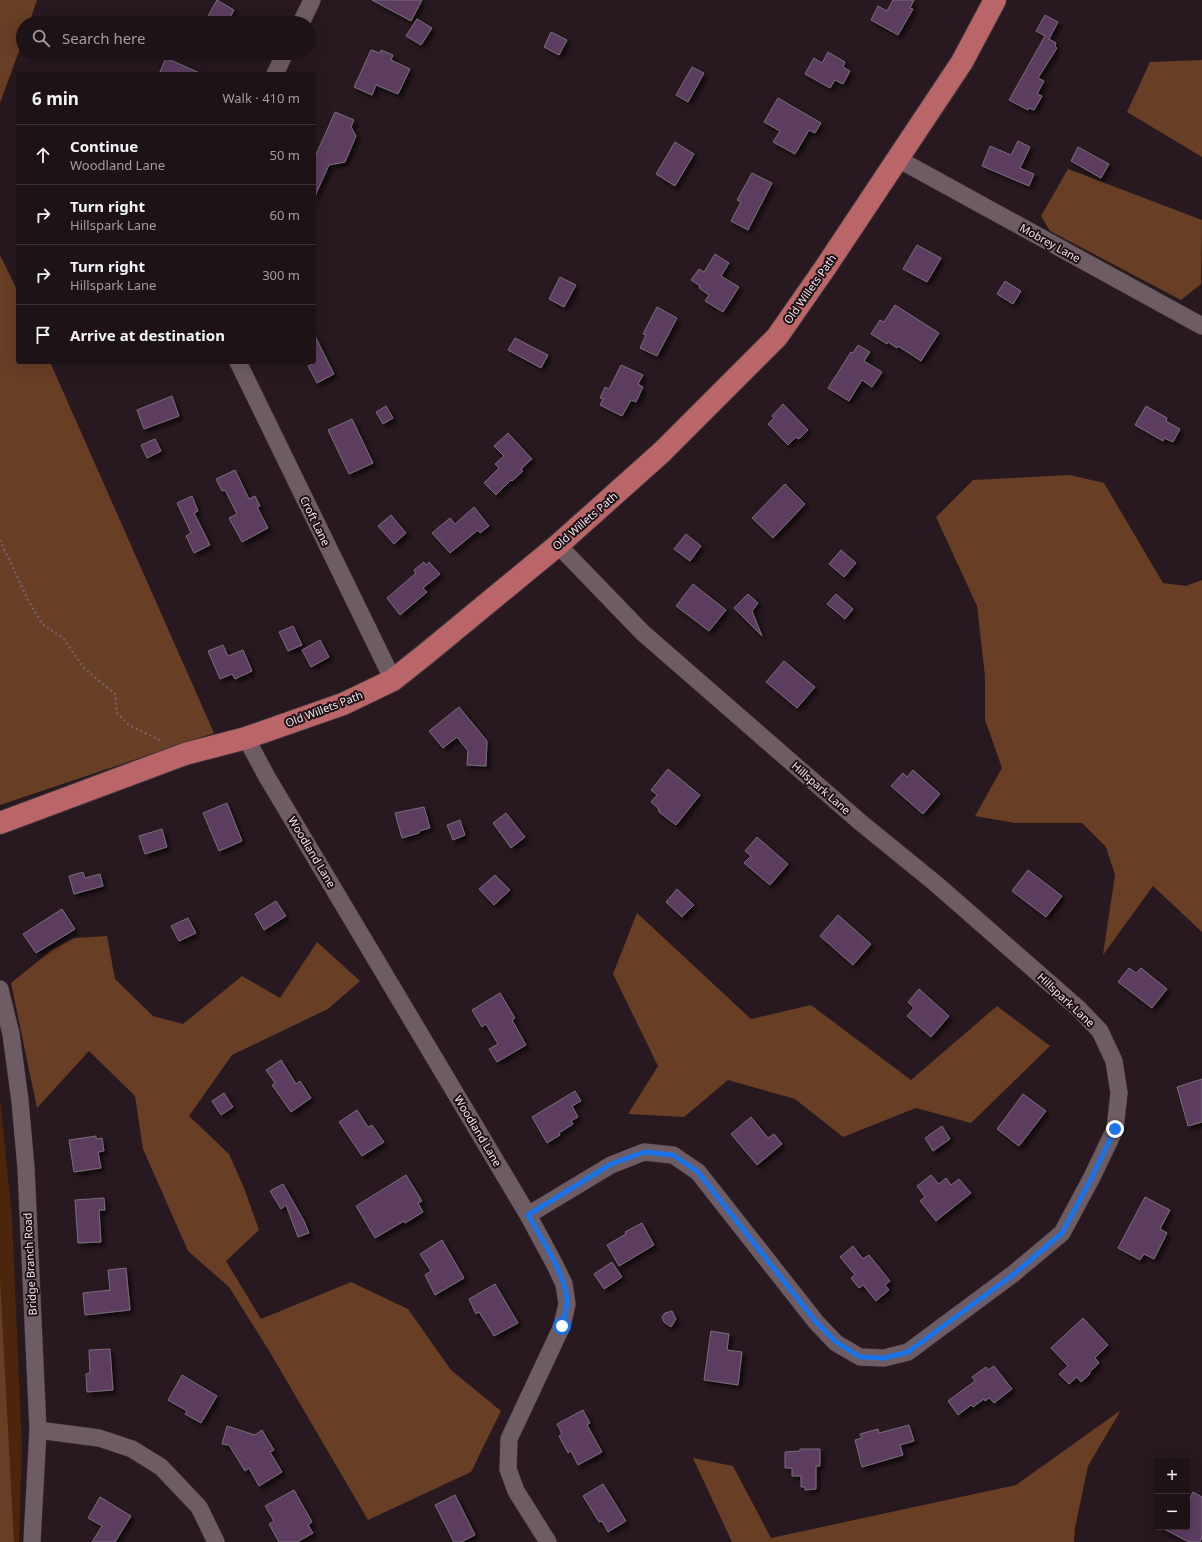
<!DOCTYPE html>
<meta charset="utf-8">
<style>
:root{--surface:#1d1317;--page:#2a2024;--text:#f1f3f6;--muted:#a09ea1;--line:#3b3236}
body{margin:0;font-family:"Noto Sans",sans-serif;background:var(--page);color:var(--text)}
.controls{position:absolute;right:12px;bottom:12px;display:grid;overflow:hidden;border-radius:4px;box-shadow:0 4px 16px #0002}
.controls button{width:36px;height:36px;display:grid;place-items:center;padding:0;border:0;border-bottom:1px solid var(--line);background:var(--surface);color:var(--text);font:20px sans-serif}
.stop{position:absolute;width:12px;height:12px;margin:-9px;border:3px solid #1a73e8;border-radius:50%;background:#fff}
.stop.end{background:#1a73e8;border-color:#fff;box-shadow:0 1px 4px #0008}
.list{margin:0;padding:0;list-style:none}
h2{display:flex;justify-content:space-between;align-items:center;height:52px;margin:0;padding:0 16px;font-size:17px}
h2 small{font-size:13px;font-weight:400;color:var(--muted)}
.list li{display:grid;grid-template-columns:26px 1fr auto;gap:12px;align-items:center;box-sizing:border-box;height:60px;padding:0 16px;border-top:1px solid var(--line)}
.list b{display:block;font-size:15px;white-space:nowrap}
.list p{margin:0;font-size:13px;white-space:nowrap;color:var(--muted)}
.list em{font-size:13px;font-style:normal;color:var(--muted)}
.icon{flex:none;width:22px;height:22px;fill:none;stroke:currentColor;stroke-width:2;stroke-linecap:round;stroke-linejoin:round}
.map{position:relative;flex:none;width:1202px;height:1542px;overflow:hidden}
.search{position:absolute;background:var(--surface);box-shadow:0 4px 16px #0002;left:16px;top:16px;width:300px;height:44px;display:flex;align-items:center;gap:10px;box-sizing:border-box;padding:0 14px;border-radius:22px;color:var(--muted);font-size:15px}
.panel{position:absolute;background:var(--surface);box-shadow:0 4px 16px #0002;left:16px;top:72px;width:300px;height:292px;border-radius:4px}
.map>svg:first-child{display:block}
</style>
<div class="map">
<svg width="1202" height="1542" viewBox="0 0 1202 1542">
<defs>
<filter id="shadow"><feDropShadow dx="3.5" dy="3.5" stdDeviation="2" flood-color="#0009"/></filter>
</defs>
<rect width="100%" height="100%" fill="#27191f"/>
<path fill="#4c260c" d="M0 1097 12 1219 22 1448 19 1542H0Z"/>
<path fill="#683e24" d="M0 0H37L29 23H23V40L0 103Z
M1202 60V157L1127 112 1150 62Z
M1068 169 1202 220 1201 284 1181 300 1050 231 1041 216Z
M0 255 18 292V362H50L214 733 0 805Z
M1070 475 1104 483 1163 583 1186 586 1202 580V932L1153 886 1103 955 1115 875 1106 847 1082 823H1015L975 816 1002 768 985 720V676L977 606 936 517 973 480Z
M637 913 751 1019 811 1005 911 1080 997 1006 1050 1046 971 1123 916 1108 843 1137 795 1099 728 1080 684 1117 628 1114 658 1066 613 974Z
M107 936 115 979 153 1016 183 1024 242 976 280 998 317 942 360 981 328 1009 232 1055 189 1116 229 1154 244 1188 259 1230 226 1261 261 1319 351 1282 408 1309 451 1370 501 1411 471 1472 368 1520 268 1349 229 1287 188 1251 143 1149 135 1096 89 1051 37 1108 11 983 52 950 74 938Z
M0 1279 14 1542H0Z
M1121 1410 1088 1466 1075 1528 1074 1542H732L693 1458 733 1466 771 1538 1016 1485Z"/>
<path fill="#5c3d61" stroke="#796d7b" filter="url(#shadow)" d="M217 0 234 10 227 23H204Z
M372 0H422L411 21Z
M893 0H914L910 8 913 9 898 35 871 20 878 6 887 11Z
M1045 15 1058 22 1049 39 1056 43 1055 46 1057 48 1038 78 1044 81 1037 94 1042 96 1034 110 1029 108 1028 110 1009 100 1045 36 1036 31Z
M417 19 432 28 421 45 406 36Z
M551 32 567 40 559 55 544 47Z
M371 50 380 53 381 50 393 55 391 60 410 69 398 94 376 85 372 95 354 87Z
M828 52 845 62 843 67 850 71 843 84 835 80 830 88 805 74 814 58 822 63Z
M166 58 202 74H159Z
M692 67 704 73 688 102 676 95Z
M778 98 821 123 815 133 809 130 795 154 773 142 780 131 764 122Z
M335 112 354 120 351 127 356 136 345 162 329 165 314 198V159Z
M1018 141 1030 147 1020 168 1034 174 1029 186 982 166 990 146 1011 155Z
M675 142 694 154 675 186 656 174Z
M1078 147 1109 164 1101 178 1071 161Z
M752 173 772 183 748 230 731 221 741 202 737 200Z
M917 245 941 258 927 282 903 269Z
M715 254 729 263 721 276 739 287 723 312 705 301 709 295 699 288 700 286 691 280 699 269 704 272Z
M560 277 576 285 564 307 549 299Z
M1005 281 1021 291 1013 304 997 294Z
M895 305 939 333 921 361 898 346 897 348 888 342 887 344 871 334 880 320 884 322Z
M657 307 677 318 657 356 640 348 646 335 643 334Z
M314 334 334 374 317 383 308 366 314 363Z
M515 338 548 355 541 368 508 350Z
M858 345 870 352 864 361 882 372 872 387 862 380 849 401 828 388 851 352 853 353Z
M621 365 643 375 638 384 643 387 636 402 631 400 622 416 600 405 603 399 600 398 605 387 609 389Z
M172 396 179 416 144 429 137 410Z
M783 404 808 430 799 439 796 437 788 445 768 424 774 418 772 416Z
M386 406 393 418 383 424 376 412Z
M1146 406 1167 418 1166 421 1180 429 1173 442 1164 438 1163 441 1135 425Z
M352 419 373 463 349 474 328 430Z
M508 433 532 459 521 469 523 471 512 481 511 480 496 495 484 483 499 468 495 464 504 456 494 446Z
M155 439 161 451 147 458 141 445Z
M235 470 249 499 255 496 260 506 257 507 268 528 242 542 229 518 237 514 225 490 222 491 216 479Z
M785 484 805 504 773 538 752 518Z
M192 496 198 511 194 513 210 545 194 553 186 536 191 533 177 503Z
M474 507 489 526 480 533 478 530 450 553 432 533 450 518 455 524Z
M391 515 406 533 394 544 378 526Z
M686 534 701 546 690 561 674 549Z
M841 550 856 563 844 577 829 564Z
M424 562 426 565 429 562 440 574 423 588 427 592 400 615 387 598 416 573 414 570Z
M693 584 726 610 709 631 676 606Z
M748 594 758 603 752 611 762 636 734 608Z
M836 594 853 609 845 619 827 604Z
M293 626 302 645 288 651 279 632Z
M320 640 329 657 311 667 302 650Z
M223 645 228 656 243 650 252 671 235 679 232 674 220 679 208 651Z
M784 661 815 687 797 708 766 682Z
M459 707 487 741 486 766 467 765 468 751 457 737 443 748 429 731Z
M668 769 700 795 676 825 659 812 658 808 651 802 657 795 651 790Z
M913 770 940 794 923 814 891 786 903 773 907 777Z
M227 803 242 841 219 851 203 813Z
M424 807 430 828 419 831V833L402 838 395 813Z
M506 813 525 837 511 848 493 823Z
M460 820 465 835 453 840 447 825Z
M162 829 167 847 145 854 139 836Z
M757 837 788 864 770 885 744 863 751 856 745 851Z
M1028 870 1062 896 1046 917 1012 891Z
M83 872 85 878 100 874 103 886 74 894 69 876Z
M495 875 510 890 494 905 479 889Z
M677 889 694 905 682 917 666 902Z
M276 901 286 916 264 930 255 914Z
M62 909 75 929 36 953 23 934Z
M838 915 871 944 853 965 820 936Z
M188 918 196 933 179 941 171 926Z
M1129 968 1136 973 1141 968 1167 989 1152 1008 1118 982Z
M919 989 949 1016 931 1037 907 1016 914 1008 908 1002Z
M500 993 515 1018 512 1020 526 1045 497 1062 489 1049 498 1044 486 1024 482 1027 472 1010Z
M281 1060 296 1084 300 1081 311 1098 291 1112 272 1085 275 1083 266 1070Z
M1202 1079V1122L1188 1126 1177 1087Z
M575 1091 581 1101 572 1106 578 1117 571 1121 573 1124 559 1133 560 1135 547 1143 532 1117Z
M224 1093 233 1107 221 1115 212 1101Z
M1023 1094 1046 1111 1019 1146 997 1129Z
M357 1110 368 1127 372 1125 384 1142 362 1156 339 1122Z
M751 1117 768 1138 774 1134 782 1144 757 1165 731 1134Z
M942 1126 950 1139 933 1151 925 1138Z
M96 1136V1139L102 1138 104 1151 98 1152 101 1168 74 1172 69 1140Z
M406 1175 422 1201 418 1203 423 1212 405 1223 404 1221 375 1238 356 1206Z
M931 1175 939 1184 946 1178 951 1185 959 1179 971 1193 936 1221 920 1201 925 1197 917 1186Z
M283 1184 304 1221 309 1233 298 1237 286 1205 281 1209 270 1191Z
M1145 1197 1170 1210 1160 1229 1167 1233 1154 1259 1144 1254 1140 1260 1118 1248Z
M104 1198 105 1210H99L101 1242 78 1243 75 1200Z
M642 1223 654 1245 619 1266 607 1245 626 1234 625 1232Z
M442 1240 464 1278 435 1295 425 1275 431 1271 420 1254Z
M853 1246 863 1259 869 1255 890 1281 885 1285 889 1290 876 1301 863 1285 859 1288 851 1278 855 1275 840 1257Z
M612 1262 622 1277 604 1289 594 1274Z
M126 1268 130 1310 85 1315 83 1293 110 1290 108 1270Z
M495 1284 518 1323 494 1336 479 1312 476 1314 469 1299Z
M672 1311 676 1319 671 1327 664 1322 662 1317 665 1313Z
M1083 1318 1108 1345 1095 1358 1099 1363 1089 1373 1090 1374 1081 1382 1077 1377 1069 1384 1059 1374 1068 1366 1051 1348Z
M711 1331 729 1334 727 1350 742 1352 738 1385 704 1380Z
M110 1349 113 1390 87 1392 86 1374 90 1373 89 1350Z
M994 1366 1012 1389 994 1403 989 1398 985 1401 984 1399 973 1407 971 1405 958 1415 948 1401 975 1381 972 1377 986 1367 988 1370Z
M182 1375 217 1396 201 1423 185 1414 187 1411 168 1400Z
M583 1410 590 1423 587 1425 602 1452 578 1465 571 1451 568 1453 559 1436 562 1434 557 1424Z
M909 1425 914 1441 900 1445 903 1455 862 1467 855 1440 862 1438 860 1434 878 1429 879 1433Z
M227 1426 255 1435 262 1430 274 1450 270 1452 282 1472 259 1486 249 1468 245 1471 229 1445 222 1444Z
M800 1449H820V1466H816V1489L805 1490V1487H801V1476H792V1468H785V1452L800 1451Z
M603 1484 626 1521 608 1532 602 1521 599 1522 583 1496Z
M294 1490 312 1522 308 1525 313 1533 297 1542H279L269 1524 274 1521 265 1506Z
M1193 1492 1202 1497V1537L1200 1542H1189L1160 1527H1187V1504Z
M455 1495 475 1535 461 1542H454L435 1505Z
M100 1497 131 1516 115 1542H92L102 1526 88 1518Z"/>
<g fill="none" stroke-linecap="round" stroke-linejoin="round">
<defs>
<path id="minor" d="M301 23 312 0
M275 74 285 53
M898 159 1202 326
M238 362 393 680
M246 738 267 777 528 1215 555 1265 564 1284 567 1304 562 1326 509 1439 508 1469 516 1491 548 1542
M0 989 11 1034 20 1101 26 1168 38 1430 32 1542
M528 1215 611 1165 644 1152 673 1155 698 1172 816 1322 836 1343 860 1357 884 1358 908 1352 1013 1274 1062 1233 1092 1177 1115 1129 1119 1093 1114 1061 1100 1031 1079 1009 935 883 860 822 643 633 558 545
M38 1430 99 1438 132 1449 161 1467 199 1507 216 1542"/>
<path id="major" d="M0 823 185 754 246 738 343 704 393 680 427 653 558 545 662 452 777 337 825 268 962 62 995 0"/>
</defs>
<use href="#minor" stroke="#41363b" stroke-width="18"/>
<use href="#major" stroke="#41363b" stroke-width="24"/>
<path stroke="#706368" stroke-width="2.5" stroke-dasharray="2 3" stroke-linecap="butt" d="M0 540 28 600 42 624 63 638 84 668 115 694 117 713 129 725 163 742"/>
<use href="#minor" stroke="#6d5c63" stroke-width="17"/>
<use href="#major" stroke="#ba6668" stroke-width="22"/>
</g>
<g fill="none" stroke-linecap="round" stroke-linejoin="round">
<path stroke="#1a73e8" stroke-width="5" d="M562 1326C563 1319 566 1311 567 1304 568 1278 541 1238 528 1215L611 1164 644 1152 673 1155 698 1172 816 1322 836 1342 860 1357 884 1358 908 1352 1014 1274 1062 1233 1092 1177 1115 1129"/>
</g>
<g text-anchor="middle" stroke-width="4" stroke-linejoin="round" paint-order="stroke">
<g font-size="11" fill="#f3e8ec" stroke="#1d1016">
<text transform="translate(1050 243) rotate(29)" y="4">Mobrey Lane</text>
<text transform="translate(810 289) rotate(-55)" y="4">Old Willets Path</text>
<text transform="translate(315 521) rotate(64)" y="4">Croft Lane</text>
<text transform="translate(585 521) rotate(-41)" y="4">Old Willets Path</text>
<text transform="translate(324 709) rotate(-21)" y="4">Old Willets Path</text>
<text transform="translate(821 788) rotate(41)" y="4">Hillspark Lane</text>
<text transform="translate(312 852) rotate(59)" y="4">Woodland Lane</text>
<text transform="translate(1066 1000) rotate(43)" y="4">Hillspark Lane</text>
<text transform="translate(478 1131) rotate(59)" y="4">Woodland Lane</text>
<text transform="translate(30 1264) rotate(-93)" y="4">Bridge Branch Road</text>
</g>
</g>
</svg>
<div class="controls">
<button>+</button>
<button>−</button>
</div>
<div class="stop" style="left:562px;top:1326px"></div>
<div class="stop end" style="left:1115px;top:1129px"></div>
<div class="search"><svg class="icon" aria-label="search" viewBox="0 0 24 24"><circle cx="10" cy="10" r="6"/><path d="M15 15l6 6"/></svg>Search here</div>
<section class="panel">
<h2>6 min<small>Walk · 410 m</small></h2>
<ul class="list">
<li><svg class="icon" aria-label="ahead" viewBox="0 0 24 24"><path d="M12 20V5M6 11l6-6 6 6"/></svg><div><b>Continue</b><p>Woodland Lane</p></div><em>50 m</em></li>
<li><svg class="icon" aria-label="right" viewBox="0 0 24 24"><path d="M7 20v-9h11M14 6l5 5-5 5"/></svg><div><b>Turn right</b><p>Hillspark Lane</p></div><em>60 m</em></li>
<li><svg class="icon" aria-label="right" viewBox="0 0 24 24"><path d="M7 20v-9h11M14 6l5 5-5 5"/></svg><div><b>Turn right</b><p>Hillspark Lane</p></div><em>300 m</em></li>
<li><svg class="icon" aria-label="arrive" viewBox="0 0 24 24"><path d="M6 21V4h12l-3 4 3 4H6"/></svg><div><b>Arrive at destination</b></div></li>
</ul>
</section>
</div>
